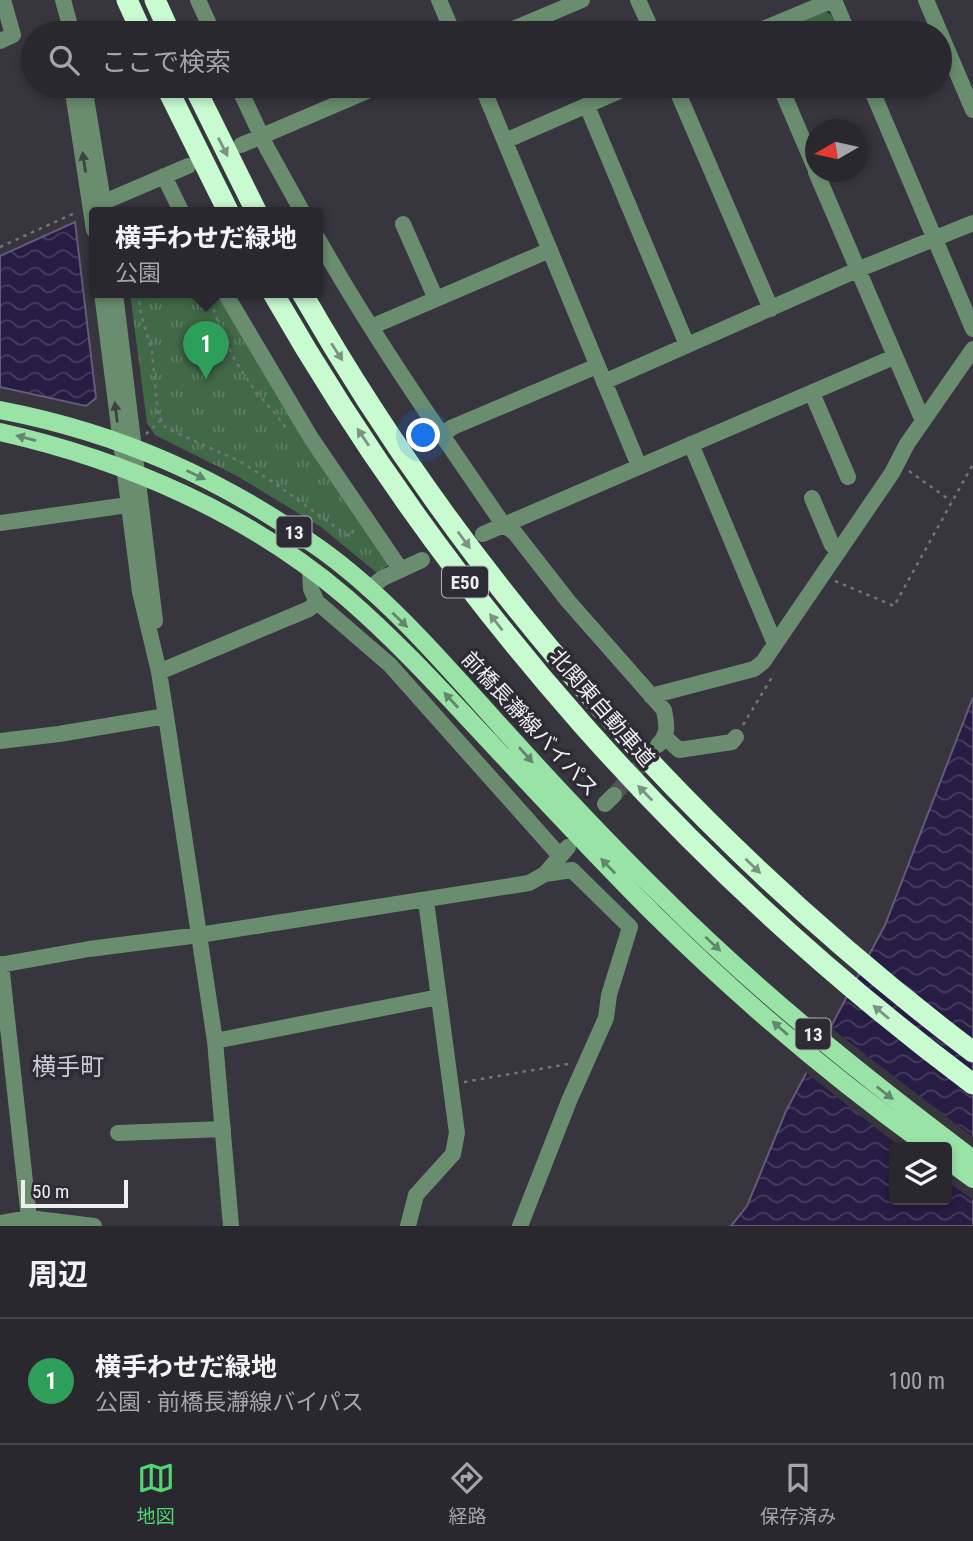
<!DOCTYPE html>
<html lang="ja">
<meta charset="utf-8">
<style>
:root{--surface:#29282e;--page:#313036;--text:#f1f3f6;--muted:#a5a6aa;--line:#45444a;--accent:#50d674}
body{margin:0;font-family:"Roboto Condensed","Noto Sans JP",sans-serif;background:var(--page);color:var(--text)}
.controls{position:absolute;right:21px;bottom:21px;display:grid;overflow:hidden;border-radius:7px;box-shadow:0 4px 10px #0003}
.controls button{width:63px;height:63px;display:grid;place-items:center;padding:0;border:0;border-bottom:2px solid var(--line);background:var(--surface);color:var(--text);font:35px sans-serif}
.compass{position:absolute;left:805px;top:119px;width:63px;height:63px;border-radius:50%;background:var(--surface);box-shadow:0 4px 10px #0003;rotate:261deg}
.scale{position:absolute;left:21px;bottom:18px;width:107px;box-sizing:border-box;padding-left:7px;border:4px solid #efeef3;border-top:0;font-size:19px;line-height:24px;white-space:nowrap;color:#efeef3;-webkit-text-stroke:5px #2d2b33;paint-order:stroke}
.you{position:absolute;left:424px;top:436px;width:24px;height:24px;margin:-18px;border:5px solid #fff;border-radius:50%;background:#1a73e8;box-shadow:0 0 0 10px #1a73e833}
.badge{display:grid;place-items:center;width:46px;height:46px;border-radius:50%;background:var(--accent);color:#fff;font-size:23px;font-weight:700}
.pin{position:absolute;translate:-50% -58px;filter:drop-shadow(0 2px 4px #0008)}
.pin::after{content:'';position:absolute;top:37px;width:24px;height:21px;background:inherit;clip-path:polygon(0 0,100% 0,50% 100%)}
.popup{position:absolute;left:89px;top:207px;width:234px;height:91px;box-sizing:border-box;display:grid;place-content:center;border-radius:7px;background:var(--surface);filter:drop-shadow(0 2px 5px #0005);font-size:23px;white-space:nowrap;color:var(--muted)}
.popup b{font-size:26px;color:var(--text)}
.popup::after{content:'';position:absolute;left:50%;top:100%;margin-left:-14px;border:14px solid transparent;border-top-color:var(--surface)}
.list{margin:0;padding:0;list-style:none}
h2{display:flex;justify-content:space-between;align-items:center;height:91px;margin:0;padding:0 28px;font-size:30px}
h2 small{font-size:23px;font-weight:400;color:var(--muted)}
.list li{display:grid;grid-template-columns:46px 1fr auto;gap:21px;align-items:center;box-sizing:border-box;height:126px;padding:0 28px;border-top:2px solid var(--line)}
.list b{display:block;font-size:26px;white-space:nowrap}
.list p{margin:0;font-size:23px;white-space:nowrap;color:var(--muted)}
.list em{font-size:23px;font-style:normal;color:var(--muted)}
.icon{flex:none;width:38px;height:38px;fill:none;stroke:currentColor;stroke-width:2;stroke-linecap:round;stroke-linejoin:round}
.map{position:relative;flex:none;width:973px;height:1226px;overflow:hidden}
.search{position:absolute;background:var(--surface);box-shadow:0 4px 10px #0003;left:21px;right:21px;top:21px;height:77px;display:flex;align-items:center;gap:18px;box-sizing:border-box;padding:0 24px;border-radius:38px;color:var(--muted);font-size:26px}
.sheet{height:217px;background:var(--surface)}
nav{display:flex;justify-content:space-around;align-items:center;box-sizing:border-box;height:98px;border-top:2px solid var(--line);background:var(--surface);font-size:19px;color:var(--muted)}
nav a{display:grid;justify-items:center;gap:4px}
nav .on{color:var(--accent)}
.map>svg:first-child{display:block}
</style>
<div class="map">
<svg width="973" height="1226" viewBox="0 0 973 1226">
<defs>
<pattern id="park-tufts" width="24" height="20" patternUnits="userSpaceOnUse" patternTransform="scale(1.75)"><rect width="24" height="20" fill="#416948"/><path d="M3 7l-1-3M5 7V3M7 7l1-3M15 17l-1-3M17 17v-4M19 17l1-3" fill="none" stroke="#5d7f63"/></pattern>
<pattern id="water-waves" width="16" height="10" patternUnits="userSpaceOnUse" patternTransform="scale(1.75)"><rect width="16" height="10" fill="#271c43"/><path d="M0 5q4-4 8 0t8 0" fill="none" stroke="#473d5f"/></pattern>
</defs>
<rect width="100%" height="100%" fill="#37353e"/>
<path fill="url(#park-tufts)" d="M824 10 831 15 839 33H771Z
M130 293H220L390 564 377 573 321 527 239 477 155 435 147 423Z"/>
<path fill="url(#water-waves)" stroke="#635b78" stroke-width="2" fill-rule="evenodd" d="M75 222 96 398 86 406 0 387V256Z
M973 697V1226H731L747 1206 786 1111 885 925ZM894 1147H947V1200H894Z"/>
<path fill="#37353e" d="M827 1025 973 1137V1200L947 1181V1147H900L803 1070Z"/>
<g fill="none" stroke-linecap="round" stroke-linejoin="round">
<path stroke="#535159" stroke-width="16" stroke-dasharray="16 8" stroke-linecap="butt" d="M614 795 654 750"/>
<path stroke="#75737b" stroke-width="2.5" stroke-dasharray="3.5 5" stroke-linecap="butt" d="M0 247 77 212
M138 293 141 314 152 352 158 414 166 428 239 461 273 482 345 534 350 536 355 528
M209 293C217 326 232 359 252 386 263 401 276 413 286 428
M146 434 162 419
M909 471 951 501
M835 581 894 606 973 464
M743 725 774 674
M464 1082 568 1064"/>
<path stroke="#6a8d6f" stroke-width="16" d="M63 0 72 33
M198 0 213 33
M439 0 453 33
M638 0 653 33
M834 0 848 33
M926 0 973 110
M504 33 582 0
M753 33 833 0
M0 41 13 35 3 0
M72 86 94 230
M84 86 105 213
M238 86 267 148 303 213
M482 86 639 466
M675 86 771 309
M780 86 816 170
M870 86 973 329
M587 106 687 345
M505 141 631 86
M241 145 379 86
M816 172 923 421
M164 176 182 213
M97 205 188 166
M403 224 436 299
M318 239C374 338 439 431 503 524L515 533 568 601 664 710C667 726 669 733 658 745
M102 293 140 592 159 672 166 716 215 1041 231 1226
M115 293 155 621
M225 293 311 438 401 570
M371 327 550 250
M604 382 857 270 973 223
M812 393 848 477
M441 435 453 427 597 366
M691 444 775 644
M812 498 832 545 839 551
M0 523 128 505
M483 534 894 357
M310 571 311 589 317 602 390 665 560 856
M368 589 383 578 422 560
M159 672 309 609 317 602
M651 696 754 669 763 662 892 473 907 444 973 349
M665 737 679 750 732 742 736 737
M0 741 59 734 166 716
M605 804 614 795
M1 964 29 1218
M0 965 89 949 199 935 529 883 545 874 568 847
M215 1041 439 997
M118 1133 223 1129
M0 1223 29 1218 94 1226
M408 1226 416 1195 453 1154 457 1133 426 901
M520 1226 569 1101 606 1018 609 995 630 927 572 870 545 874"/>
<path stroke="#99e3a6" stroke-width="18" d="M0 410C120 433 220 478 319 548 385 595 440 659 494 719 548 779 604 839 662 896 758 992 864 1077 973 1159
M0 432C125 460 249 514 347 598 399 643 444 693 490 742 545 801 599 859 655 915 740 999 832 1077 929 1147
M947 1160 973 1179"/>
<path stroke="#c8fbd0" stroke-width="21" d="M127 0 142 33
M155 0 170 33
M166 86 229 213
M194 86 257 213
M273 293C450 602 688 871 973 1084
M302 293C471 589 702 846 973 1052"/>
</g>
<defs><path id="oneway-solid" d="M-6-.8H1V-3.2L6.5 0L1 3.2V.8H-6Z" transform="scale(1.75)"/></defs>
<g fill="#7a9382">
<use href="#oneway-solid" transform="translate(223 147) rotate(63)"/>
<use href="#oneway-solid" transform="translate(337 352) rotate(57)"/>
<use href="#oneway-solid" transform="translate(363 437) rotate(-124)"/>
<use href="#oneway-solid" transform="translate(464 540) rotate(54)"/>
<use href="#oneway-solid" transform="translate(496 622) rotate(-128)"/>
<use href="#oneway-solid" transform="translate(645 793) rotate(-134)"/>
<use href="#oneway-solid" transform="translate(753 866) rotate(44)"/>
<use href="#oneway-solid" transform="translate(881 1012) rotate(-140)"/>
</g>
<g fill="#3c4442">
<use href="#oneway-solid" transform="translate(84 162) rotate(-99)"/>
<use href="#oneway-solid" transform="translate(116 412) rotate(-97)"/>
</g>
<g fill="#63876c">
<use href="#oneway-solid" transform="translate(26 438) rotate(-165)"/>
<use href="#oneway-solid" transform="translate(196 475) rotate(25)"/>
<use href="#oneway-solid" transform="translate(400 620) rotate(44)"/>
<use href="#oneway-solid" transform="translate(451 700) rotate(-133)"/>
<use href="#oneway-solid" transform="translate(526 755) rotate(48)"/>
<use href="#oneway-solid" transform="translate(608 866) rotate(-134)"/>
<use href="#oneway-solid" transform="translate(713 944) rotate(43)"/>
<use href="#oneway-solid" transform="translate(780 1028) rotate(-139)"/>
<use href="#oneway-solid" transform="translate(885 1093) rotate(38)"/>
</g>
<g text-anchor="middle" stroke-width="7" stroke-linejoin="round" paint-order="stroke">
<g fill="#2d2b33" stroke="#b5b4b9" stroke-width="2">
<rect x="276.5" y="516.5" width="35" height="31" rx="5"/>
<rect x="442" y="566.5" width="46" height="31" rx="5"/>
<rect x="795.5" y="1018.5" width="35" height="31" rx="5"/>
</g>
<g font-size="19" font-weight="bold" fill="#efeef3">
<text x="294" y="539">13</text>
<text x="465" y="589">E50</text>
<text x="813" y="1041">13</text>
</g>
<g font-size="21" fill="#efeef3" stroke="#2d2b33">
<text transform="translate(602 708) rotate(49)" y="7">北関東自動車道</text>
<text transform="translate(530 724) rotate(47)" y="7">前橋長瀞線バイパス</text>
</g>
<g font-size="24" fill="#cdcbd6" stroke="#2d2b33">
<text x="68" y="1075">横手町</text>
</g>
</g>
</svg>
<div class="controls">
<button><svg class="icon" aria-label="layers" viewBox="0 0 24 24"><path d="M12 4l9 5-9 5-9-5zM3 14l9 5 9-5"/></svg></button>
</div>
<svg class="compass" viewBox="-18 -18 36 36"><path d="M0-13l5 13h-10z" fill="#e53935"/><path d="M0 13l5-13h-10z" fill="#a5a6aa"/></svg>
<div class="scale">50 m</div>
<div class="you"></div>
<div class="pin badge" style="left:206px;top:379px;background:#2e9e5b">1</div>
<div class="popup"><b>横手わせだ緑地</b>公園</div>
<div class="search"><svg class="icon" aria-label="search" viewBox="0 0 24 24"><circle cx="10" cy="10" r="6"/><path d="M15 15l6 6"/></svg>ここで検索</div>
</div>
<section class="sheet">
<h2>周辺<small></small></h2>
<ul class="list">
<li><span class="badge" style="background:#2e9e5b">1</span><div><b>横手わせだ緑地</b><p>公園 · 前橋長瀞線バイパス</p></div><em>100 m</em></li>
</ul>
</section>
<nav>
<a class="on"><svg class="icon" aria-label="map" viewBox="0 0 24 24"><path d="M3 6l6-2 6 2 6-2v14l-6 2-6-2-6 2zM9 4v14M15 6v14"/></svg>地図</a>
<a><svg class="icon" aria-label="directions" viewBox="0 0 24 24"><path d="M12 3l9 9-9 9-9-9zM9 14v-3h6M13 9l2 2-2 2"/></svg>経路</a>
<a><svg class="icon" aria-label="saved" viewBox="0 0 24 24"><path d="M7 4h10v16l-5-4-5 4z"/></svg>保存済み</a>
</nav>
